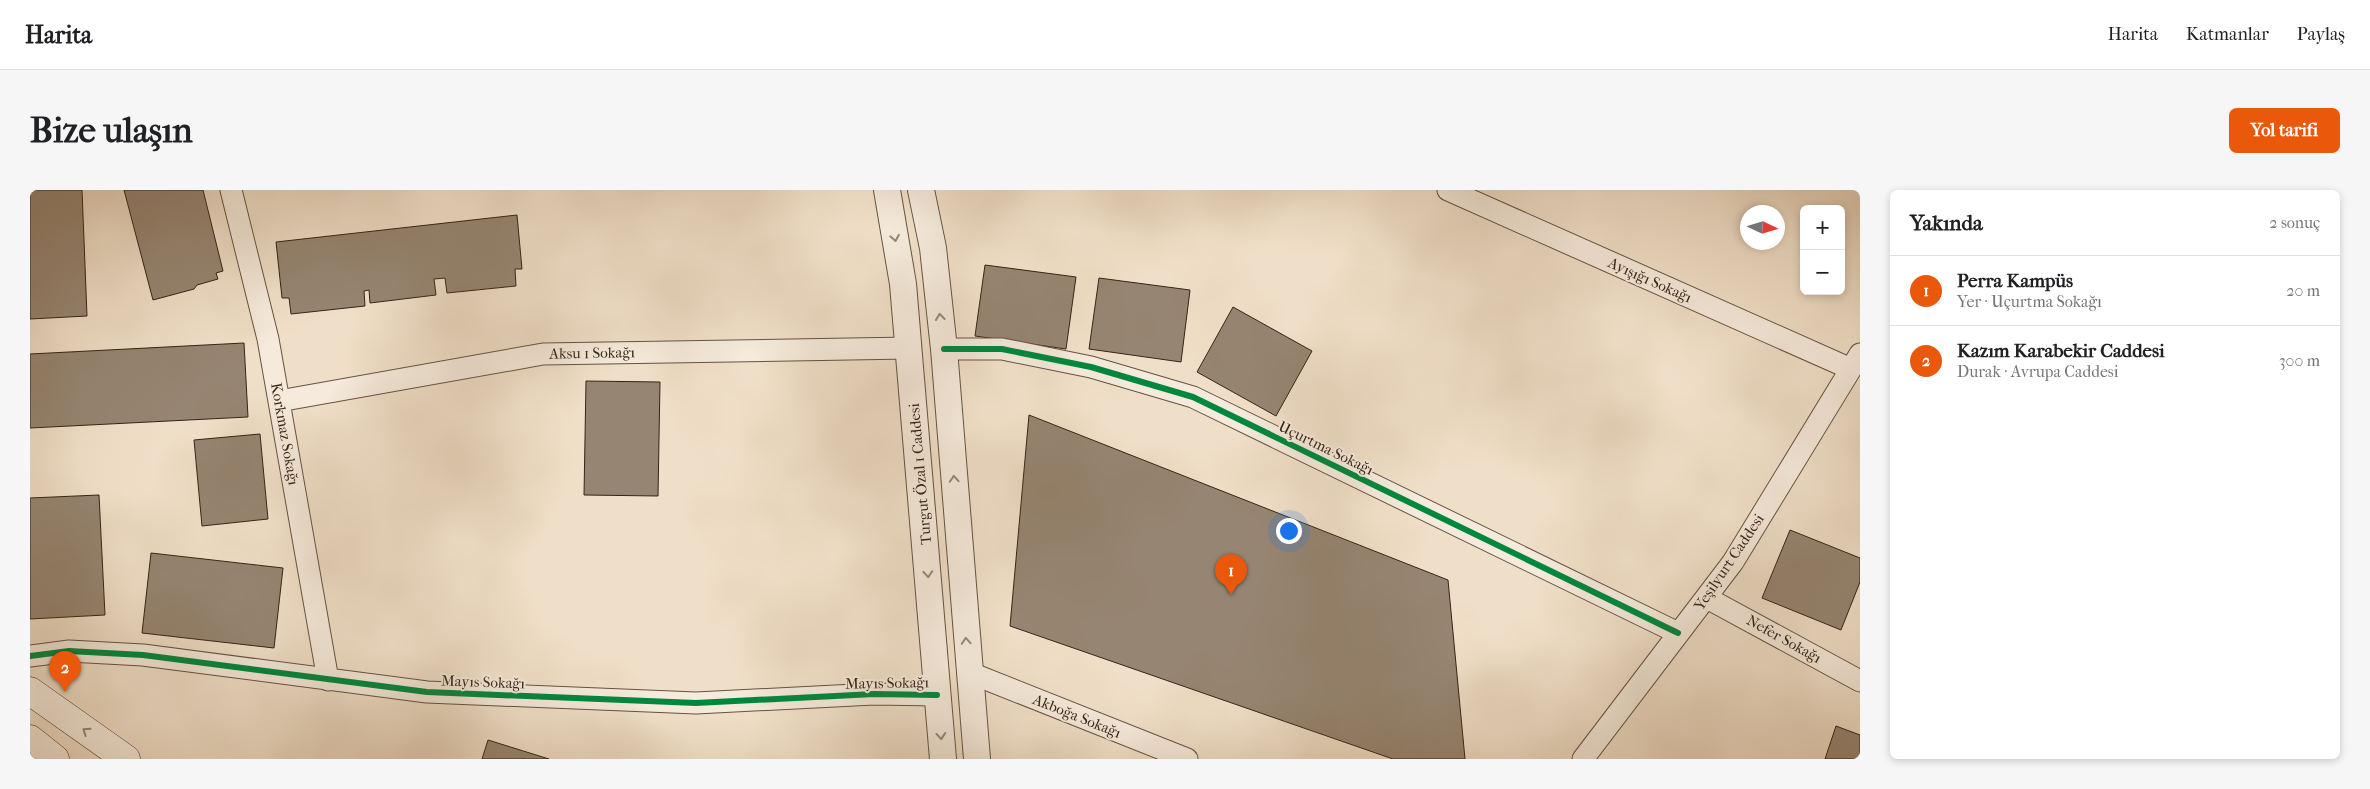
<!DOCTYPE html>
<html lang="tr">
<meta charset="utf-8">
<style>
:root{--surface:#fff;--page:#f6f6f6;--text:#202124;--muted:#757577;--line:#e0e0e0;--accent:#ea580c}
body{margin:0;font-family:"IM FELL French Canon",serif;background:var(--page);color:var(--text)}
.controls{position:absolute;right:15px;top:15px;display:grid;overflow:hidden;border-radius:8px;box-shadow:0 2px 8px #0003}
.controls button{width:45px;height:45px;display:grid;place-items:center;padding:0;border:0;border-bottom:1px solid var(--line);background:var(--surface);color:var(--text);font:25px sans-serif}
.compass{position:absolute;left:1710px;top:15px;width:45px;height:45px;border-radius:50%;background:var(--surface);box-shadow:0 2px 8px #0003;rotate:94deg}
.you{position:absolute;left:1258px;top:340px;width:18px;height:18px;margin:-12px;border:4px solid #fff;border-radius:50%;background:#1a73e8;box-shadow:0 0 0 8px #1a73e833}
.badge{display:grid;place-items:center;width:32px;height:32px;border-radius:50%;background:var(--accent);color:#fff;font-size:16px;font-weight:700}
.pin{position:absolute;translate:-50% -41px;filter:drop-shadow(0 1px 2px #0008)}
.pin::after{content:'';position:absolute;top:26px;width:18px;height:15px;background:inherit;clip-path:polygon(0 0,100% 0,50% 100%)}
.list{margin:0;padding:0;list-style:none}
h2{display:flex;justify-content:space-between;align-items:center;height:65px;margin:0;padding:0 20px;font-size:21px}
h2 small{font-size:16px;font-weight:400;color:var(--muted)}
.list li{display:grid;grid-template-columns:32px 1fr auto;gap:15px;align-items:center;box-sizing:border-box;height:70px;padding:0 20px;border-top:1px solid var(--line)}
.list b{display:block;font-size:19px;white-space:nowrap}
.list p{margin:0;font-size:16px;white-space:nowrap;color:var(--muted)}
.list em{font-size:16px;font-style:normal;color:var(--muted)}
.map{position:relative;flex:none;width:1830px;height:569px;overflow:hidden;border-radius:8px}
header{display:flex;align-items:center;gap:30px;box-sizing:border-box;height:70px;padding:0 25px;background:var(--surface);border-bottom:1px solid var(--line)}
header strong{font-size:24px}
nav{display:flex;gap:28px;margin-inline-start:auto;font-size:18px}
.intro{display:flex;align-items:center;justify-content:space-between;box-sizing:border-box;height:120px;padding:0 30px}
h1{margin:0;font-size:35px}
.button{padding:12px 22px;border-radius:8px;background:var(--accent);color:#fff;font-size:18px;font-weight:700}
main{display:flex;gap:30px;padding:0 30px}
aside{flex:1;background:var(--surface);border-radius:8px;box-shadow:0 2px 8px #0003}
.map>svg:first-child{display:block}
</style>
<header>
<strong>Harita</strong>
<nav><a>Harita</a><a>Katmanlar</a><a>Paylaş</a></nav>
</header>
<div class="intro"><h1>Bize ulaşın</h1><a class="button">Yol tarifi</a></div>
<main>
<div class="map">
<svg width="1830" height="569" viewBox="0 0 1830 569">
<rect width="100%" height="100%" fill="#f0dfc8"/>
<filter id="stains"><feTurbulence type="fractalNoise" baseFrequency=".004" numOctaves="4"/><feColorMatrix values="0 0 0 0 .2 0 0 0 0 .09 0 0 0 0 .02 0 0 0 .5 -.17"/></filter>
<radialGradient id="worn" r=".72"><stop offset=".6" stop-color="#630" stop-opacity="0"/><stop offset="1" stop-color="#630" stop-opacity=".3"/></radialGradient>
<path fill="#968572" stroke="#352415" d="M0 0H52L57 126 0 129Z
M94 0H173L193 81 186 83 188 89 167 95 164 99 123 110Z
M487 25 492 79H485L486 96 417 103 415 88 404 89 406 105 340 113 339 100 334 101 335 116 261 124 259 108H252L246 52Z
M955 75 1046 87 1036 159 945 146Z
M1069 88 1160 100 1151 172 1059 159Z
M1203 117 1282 161 1246 226 1167 182Z
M214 153 218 227 0 238V164Z
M556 191 630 192 628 306 554 305Z
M999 225 1418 390 1435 569H1363L980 436Z
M230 244 238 329 172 336 164 250Z
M69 305 75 425 0 429V308Z
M1760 340 1830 368V392L1811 440 1732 408Z
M121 363 253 378 244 458 112 443Z
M1806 536 1830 545V569H1795Z
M458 550 519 569H452Z"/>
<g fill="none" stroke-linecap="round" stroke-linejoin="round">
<defs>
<path id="minor" d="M201 0 238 149 298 490
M1418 0 1821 179
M914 159H972L1061 177 1163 207 1648 443
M249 211 513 164 879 158
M1677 408 1830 491
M0 466 39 461 113 465 397 502 666 513 844 504 907 505
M938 482 1157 569
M1553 569 1703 372 1830 164"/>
<path id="tertiary" d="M857 0 873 94 913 569
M891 0 903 58 914 159 947 569"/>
<path id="secondary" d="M0 501 96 569
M0 549 25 569"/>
</defs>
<use href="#minor" stroke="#645342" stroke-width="23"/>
<use href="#tertiary" stroke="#645342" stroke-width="28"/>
<use href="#secondary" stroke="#352415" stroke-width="29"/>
<use href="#minor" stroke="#f5eadb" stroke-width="21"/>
<use href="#tertiary" stroke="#f5eadb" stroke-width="26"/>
<use href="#secondary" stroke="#f5eadb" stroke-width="28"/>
<defs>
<path id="cycleway" d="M914 159H972L1061 177 1163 207 1648 443
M0 466 39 461 113 465 397 502 666 513 844 504 907 505"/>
</defs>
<use href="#cycleway" stroke="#f5eadb" stroke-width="9"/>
<use href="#cycleway" stroke="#00873e" stroke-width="6"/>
</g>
<defs><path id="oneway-chevron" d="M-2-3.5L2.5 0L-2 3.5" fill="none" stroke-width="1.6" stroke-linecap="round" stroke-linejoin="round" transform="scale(1.25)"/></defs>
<g stroke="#958778">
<use href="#oneway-chevron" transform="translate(865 48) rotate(80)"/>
<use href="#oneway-chevron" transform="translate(910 127) rotate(-96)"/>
<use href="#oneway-chevron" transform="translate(924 289) rotate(-94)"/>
<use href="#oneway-chevron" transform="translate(898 384) rotate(86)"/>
<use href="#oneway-chevron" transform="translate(936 451) rotate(-94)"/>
<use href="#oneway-chevron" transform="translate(56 541) rotate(-145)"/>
<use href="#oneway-chevron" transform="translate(911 546) rotate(85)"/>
</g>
<g text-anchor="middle" stroke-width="4" stroke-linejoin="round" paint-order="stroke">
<g font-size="15" fill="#352415" stroke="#f5eadb">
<text transform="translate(1620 90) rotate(24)" y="5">Ayışığı Sokağı</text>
<text transform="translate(562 163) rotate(-1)" y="5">Aksu 1 Sokağı</text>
<text transform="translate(255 244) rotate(80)" y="5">Korkmaz Sokağı</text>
<text transform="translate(1296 258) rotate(26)" y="5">Uçurtma Sokağı</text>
<text transform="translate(890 284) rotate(-95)" y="5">Turgut Özal 1 Caddesi</text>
<text transform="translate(1699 372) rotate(-56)" y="5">Yeşilyurt Caddesi</text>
<text transform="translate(1754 449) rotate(29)" y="5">Nefer Sokağı</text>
<text transform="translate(453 492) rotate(2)" y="5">Mayıs Sokağı</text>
<text transform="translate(857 493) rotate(-1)" y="5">Mayıs Sokağı</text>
<text transform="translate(1047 526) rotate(22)" y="5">Akboğa Sokağı</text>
</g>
</g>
<rect width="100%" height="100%" filter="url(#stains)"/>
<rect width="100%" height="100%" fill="url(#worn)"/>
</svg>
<div class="controls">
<button>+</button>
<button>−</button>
</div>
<svg class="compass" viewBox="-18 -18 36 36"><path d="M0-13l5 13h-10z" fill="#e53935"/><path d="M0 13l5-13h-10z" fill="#757577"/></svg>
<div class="you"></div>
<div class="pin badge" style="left:1201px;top:405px">1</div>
<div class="pin badge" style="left:35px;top:502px">2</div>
</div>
<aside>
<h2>Yakında<small>2 sonuç</small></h2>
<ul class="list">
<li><span class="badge">1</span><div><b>Perra Kampüs</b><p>Yer · Uçurtma Sokağı</p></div><em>20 m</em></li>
<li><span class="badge">2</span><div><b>Kazım Karabekir Caddesi</b><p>Durak · Avrupa Caddesi</p></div><em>300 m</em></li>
</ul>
</aside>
</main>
